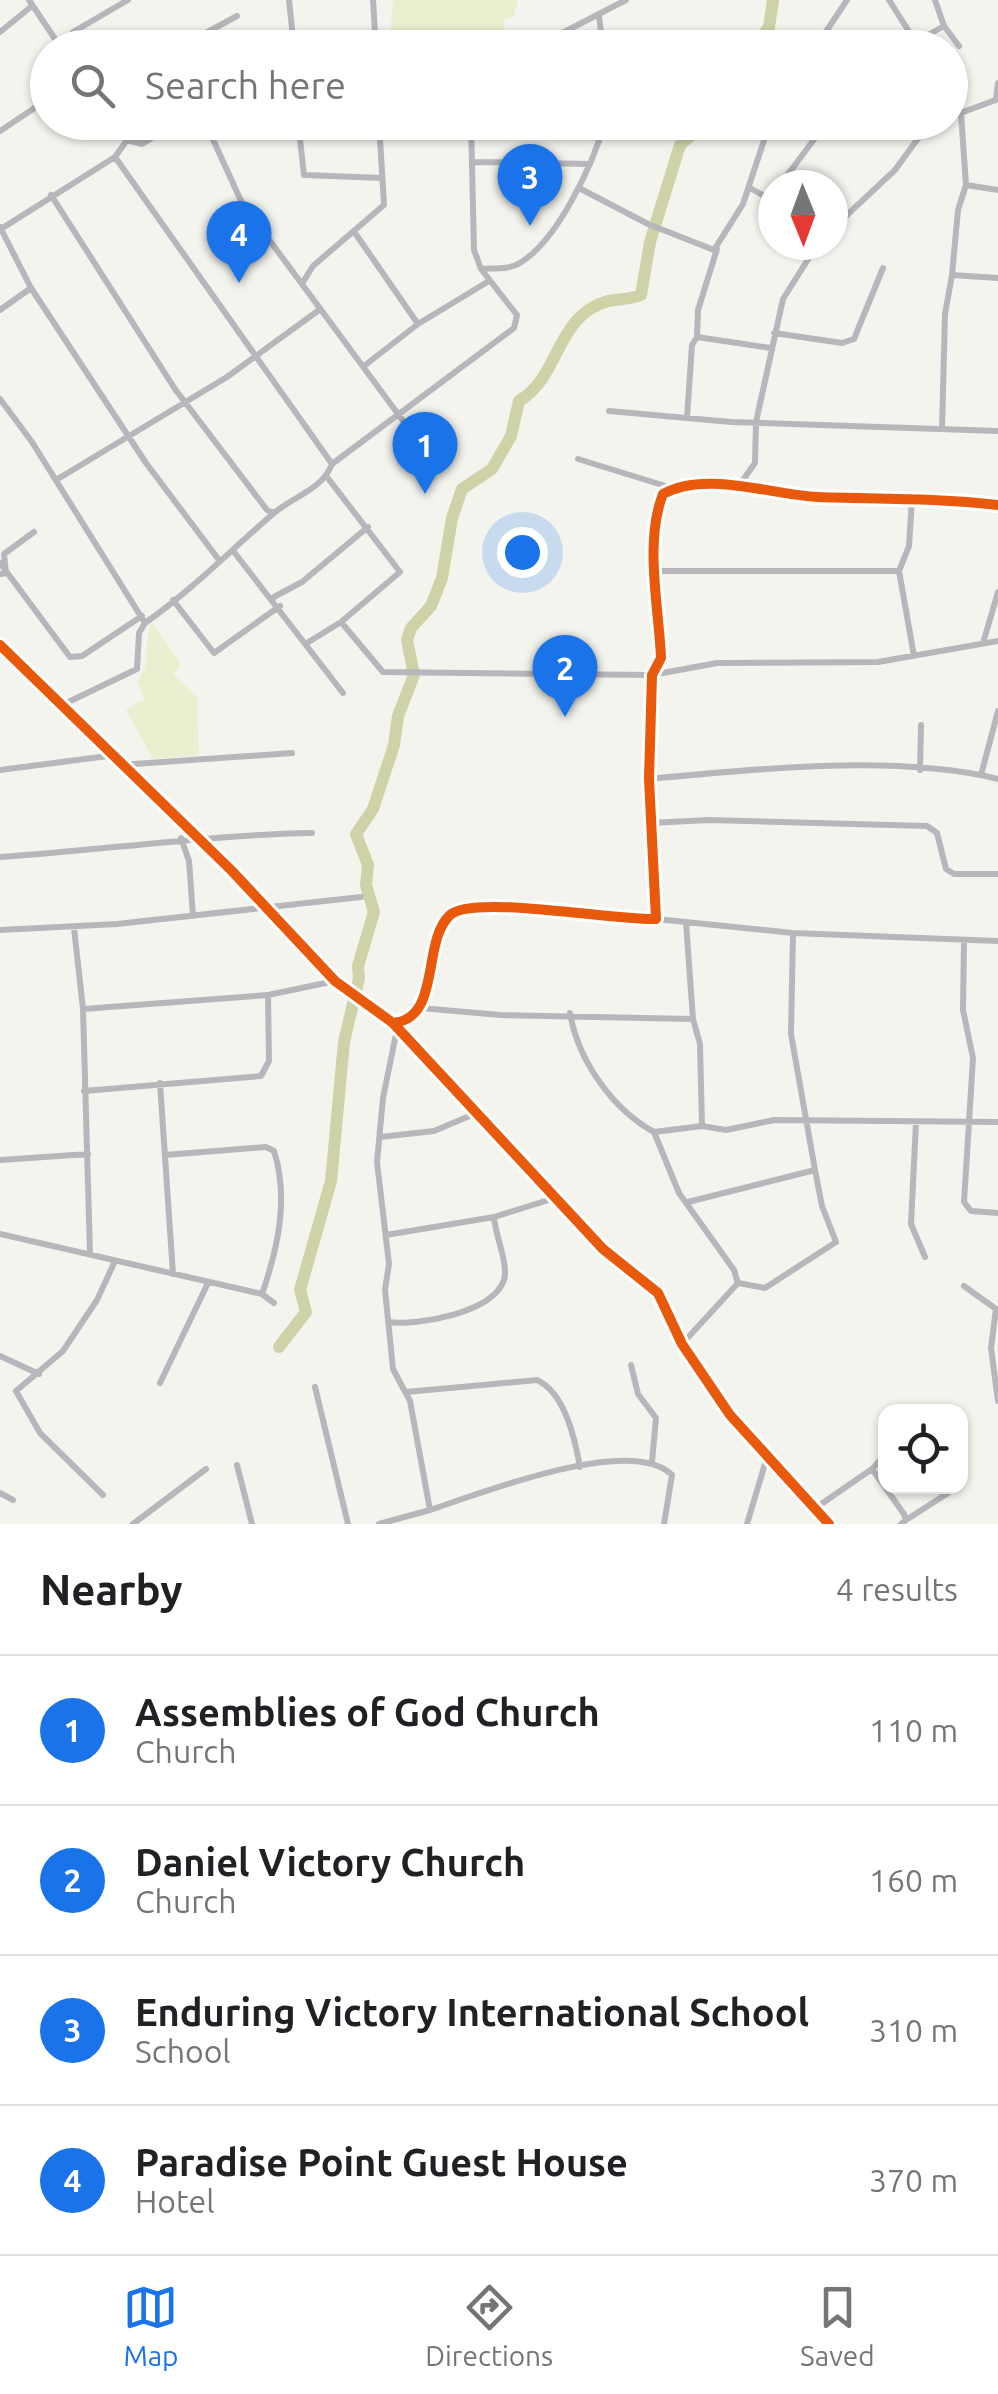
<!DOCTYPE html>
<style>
:root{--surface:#fff;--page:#f6f6f6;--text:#202124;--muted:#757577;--line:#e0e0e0;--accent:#1a73e8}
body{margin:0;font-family:Ubuntu,sans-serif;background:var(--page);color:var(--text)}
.controls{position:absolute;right:30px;bottom:30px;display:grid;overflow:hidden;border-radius:20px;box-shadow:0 2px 8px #0004}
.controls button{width:90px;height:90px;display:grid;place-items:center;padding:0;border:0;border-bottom:2px solid var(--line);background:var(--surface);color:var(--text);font:50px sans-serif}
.compass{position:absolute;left:758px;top:170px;width:90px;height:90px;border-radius:50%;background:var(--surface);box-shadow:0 2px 8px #0004;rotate:179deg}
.you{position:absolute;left:522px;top:552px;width:35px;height:35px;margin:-25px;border:8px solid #fff;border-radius:50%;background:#1a73e8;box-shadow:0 0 0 15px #1a73e833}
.badge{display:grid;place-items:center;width:65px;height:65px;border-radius:50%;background:var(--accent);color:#fff;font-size:32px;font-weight:700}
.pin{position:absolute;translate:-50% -82px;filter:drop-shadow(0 2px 5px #0008)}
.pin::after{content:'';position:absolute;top:52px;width:35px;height:30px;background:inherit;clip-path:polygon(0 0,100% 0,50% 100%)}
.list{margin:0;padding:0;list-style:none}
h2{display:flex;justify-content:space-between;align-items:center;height:130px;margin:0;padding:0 40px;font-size:42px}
h2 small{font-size:32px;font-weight:400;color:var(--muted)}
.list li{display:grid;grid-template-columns:65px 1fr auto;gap:30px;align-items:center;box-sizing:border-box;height:150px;padding:0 40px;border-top:2px solid var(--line)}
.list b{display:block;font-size:38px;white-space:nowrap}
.list p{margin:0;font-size:32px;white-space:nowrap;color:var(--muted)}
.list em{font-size:32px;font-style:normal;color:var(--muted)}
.icon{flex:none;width:55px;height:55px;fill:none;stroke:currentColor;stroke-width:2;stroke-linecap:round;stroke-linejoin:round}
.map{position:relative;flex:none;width:998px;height:1524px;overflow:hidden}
.search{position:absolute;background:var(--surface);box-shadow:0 2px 8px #0004;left:30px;right:30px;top:30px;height:110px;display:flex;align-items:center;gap:25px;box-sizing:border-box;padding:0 35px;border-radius:55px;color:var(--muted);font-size:38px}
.sheet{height:730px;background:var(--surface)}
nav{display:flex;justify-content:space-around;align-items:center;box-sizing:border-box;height:140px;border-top:2px solid var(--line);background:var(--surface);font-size:28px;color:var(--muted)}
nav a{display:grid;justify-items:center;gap:5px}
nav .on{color:var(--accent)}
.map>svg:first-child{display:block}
</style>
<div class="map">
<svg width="998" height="1524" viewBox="0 0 998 1524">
<rect width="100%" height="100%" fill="#f4f4ef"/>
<path fill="#eceed0" d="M393 0H517L515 16 503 21 509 43 452 47 450 38 389 47Z
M150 620 181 664 173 674 197 697 199 755 153 759 126 710 144 699 137 681 145 668Z"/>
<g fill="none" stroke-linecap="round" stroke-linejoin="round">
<path stroke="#ced2a6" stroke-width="12" d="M753 48 769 27 773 0
M279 1347 306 1312 300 1290 331 1181 344 1042 359 978 358 966 374 912 366 885 368 865 356 834 373 809 394 745 398 716 414 675 407 640 411 628 431 606 442 578 452 518 462 489 492 469 511 436 519 401C555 380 556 331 590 309 610 296 623 302 641 295L650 242 680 145 707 122"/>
<path stroke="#b7b6bb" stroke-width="6" d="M29 0 61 48
M289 0 294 48
M373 0 376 48
M889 0 915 41
M935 0 944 26 959 46
M599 16 603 48
M0 32 32 6
M66 48 73 32 128 0
M178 48 237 16
M533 48 626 0
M815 48 847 0
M905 48 944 26
M996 99 998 83
M961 114 966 185 998 190
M950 117 998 99
M117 122 127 140
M205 122 242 203 435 464
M298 122 304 175 382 178
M471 122 474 250 481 269C493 268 509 270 520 263 558 240 593 164 605 122
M549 122 603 130
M0 131 48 99
M115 157 332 464
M474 162 590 164
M780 185 827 122
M966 185 958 210 952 275 998 278
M579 188 648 224 714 250 743 204 770 122
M750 188 773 201
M51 195 175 389 267 510 274 513
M0 227 31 288 146 463 219 560
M833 228 895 170 930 122
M1 229 115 157 127 140 142 144 178 122
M355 233 418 324 364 366
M303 282 313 266 384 205 379 122
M0 310 31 288
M418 324 489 281
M774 333 842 343 854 339 883 268
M697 337 698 310 717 249
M0 399 32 442 145 623
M609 411 731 422 998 431
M687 418 692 345 697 337 771 348
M942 429 945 314 952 275
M578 459 672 488
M56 480 227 377 319 310
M738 487 755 463 756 422 783 299 817 245
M912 498 909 546 899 571 914 656
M234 552 343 693
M0 563 70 657 82 656 142 616
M657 571H899
M0 574 6 573 4 554 34 532
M272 598 302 582 368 527
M173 600 214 653 280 606
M341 622 383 672 652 675 717 663 878 662 998 641
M307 643 341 622 400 572 327 477
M983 643 998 592
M0 645 231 870 335 981 393 1023 603 1249 658 1293 682 1344 730 1415 829 1524
M60 706 137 669 139 633 145 623C191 591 232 549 274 513 294 496 322 490 332 464L514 328 517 315 481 269
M120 765 292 753
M0 770 108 756
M920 770 921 725
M981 775 998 711
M649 779C753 769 897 754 998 779
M650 823 709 820 927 826 937 833 946 869 954 874H998
M181 838 189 861 193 916
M0 857C105 850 207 835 312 833
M656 919 793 933 998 941
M686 922 693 1019 700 1044 702 1126
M74 928 83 1009 90 1254
M0 930 117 924 361 897
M964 942 963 1010 973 1058 964 1202 971 1211 998 1213
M420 1008 501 1015 693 1019
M83 1009 268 995 335 981
M570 1013C578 1060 612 1109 654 1132
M394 1023C442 1018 422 940 451 914 475 894 616 921 656 919L649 779 652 675 661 658C659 608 644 542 663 494 705 470 772 495 818 497 878 499 938 498 998 505
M160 1083 173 1274
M84 1091 261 1076 269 1061 268 995
M916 1123 911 1224 925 1257
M380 1137 434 1131 479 1112
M165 1155 266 1147 274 1151C289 1198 278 1248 262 1294
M0 1160 88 1154
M688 1202 815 1170 791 1034 793 933
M0 1234 262 1294 274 1303
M386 1235 494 1217 555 1198
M738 1283 765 1288 836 1242 822 1206 815 1170
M964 1286 996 1309 991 1348 998 1401
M388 1322C417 1326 493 1313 504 1280 509 1265 495 1235 494 1217
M682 1344 738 1283 734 1270 679 1193 654 1132 702 1126 726 1130 774 1120 998 1122
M0 1356 39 1374
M631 1365 638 1394 656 1418 652 1462
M160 1383 208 1283
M315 1387 348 1524
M406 1392 537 1380C565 1393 575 1439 580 1467
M886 1454 872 1469 904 1514 906 1520 901 1524
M237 1465 252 1524
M0 1493 13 1500
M103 1495 40 1433 16 1391 63 1351 97 1300 115 1261
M814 1509 872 1469
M430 1510C482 1493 630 1434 672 1475L664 1524
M906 1520 959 1486
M133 1524 206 1469
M379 1524 430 1510 410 1401 393 1369 385 1290 389 1264 377 1162 383 1098 397 1029
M747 1524 767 1457"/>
<defs>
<path id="cycleway" d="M0 645 231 870 335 981 393 1023 603 1249 658 1293 682 1344 730 1415 829 1524
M393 1023C442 1018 421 942 450 915 473 894 617 921 656 919L649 779 652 675 661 658C659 608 644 542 663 494 705 470 772 495 818 497 878 499 938 498 998 505"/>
</defs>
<use href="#cycleway" stroke="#fff" stroke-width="16"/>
<use href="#cycleway" stroke="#e8590c" stroke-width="10"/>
</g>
</svg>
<div class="controls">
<button><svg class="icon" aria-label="locate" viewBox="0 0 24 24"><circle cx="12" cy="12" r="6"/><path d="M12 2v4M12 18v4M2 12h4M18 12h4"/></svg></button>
</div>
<svg class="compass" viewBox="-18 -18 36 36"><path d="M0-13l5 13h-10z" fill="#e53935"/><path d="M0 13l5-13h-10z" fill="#757577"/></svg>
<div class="you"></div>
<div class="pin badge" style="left:425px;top:494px">1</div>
<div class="pin badge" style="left:565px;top:717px">2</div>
<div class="pin badge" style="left:530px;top:226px">3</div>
<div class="pin badge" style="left:239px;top:283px">4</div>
<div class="search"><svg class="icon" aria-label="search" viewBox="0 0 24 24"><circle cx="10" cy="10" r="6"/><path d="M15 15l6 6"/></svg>Search here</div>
</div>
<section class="sheet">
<h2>Nearby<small>4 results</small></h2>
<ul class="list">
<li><span class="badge">1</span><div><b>Assemblies of God Church</b><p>Church</p></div><em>110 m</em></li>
<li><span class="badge">2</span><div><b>Daniel Victory Church</b><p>Church</p></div><em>160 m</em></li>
<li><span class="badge">3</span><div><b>Enduring Victory International School</b><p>School</p></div><em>310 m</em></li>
<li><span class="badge">4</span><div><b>Paradise Point Guest House</b><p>Hotel</p></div><em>370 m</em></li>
</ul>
</section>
<nav>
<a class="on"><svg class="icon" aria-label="map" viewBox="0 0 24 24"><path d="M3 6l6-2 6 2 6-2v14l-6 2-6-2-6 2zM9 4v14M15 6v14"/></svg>Map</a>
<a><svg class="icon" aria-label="directions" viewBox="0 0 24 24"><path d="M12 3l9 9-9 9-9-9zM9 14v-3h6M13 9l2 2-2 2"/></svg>Directions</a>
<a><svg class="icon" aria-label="saved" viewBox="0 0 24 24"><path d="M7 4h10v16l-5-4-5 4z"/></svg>Saved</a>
</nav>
